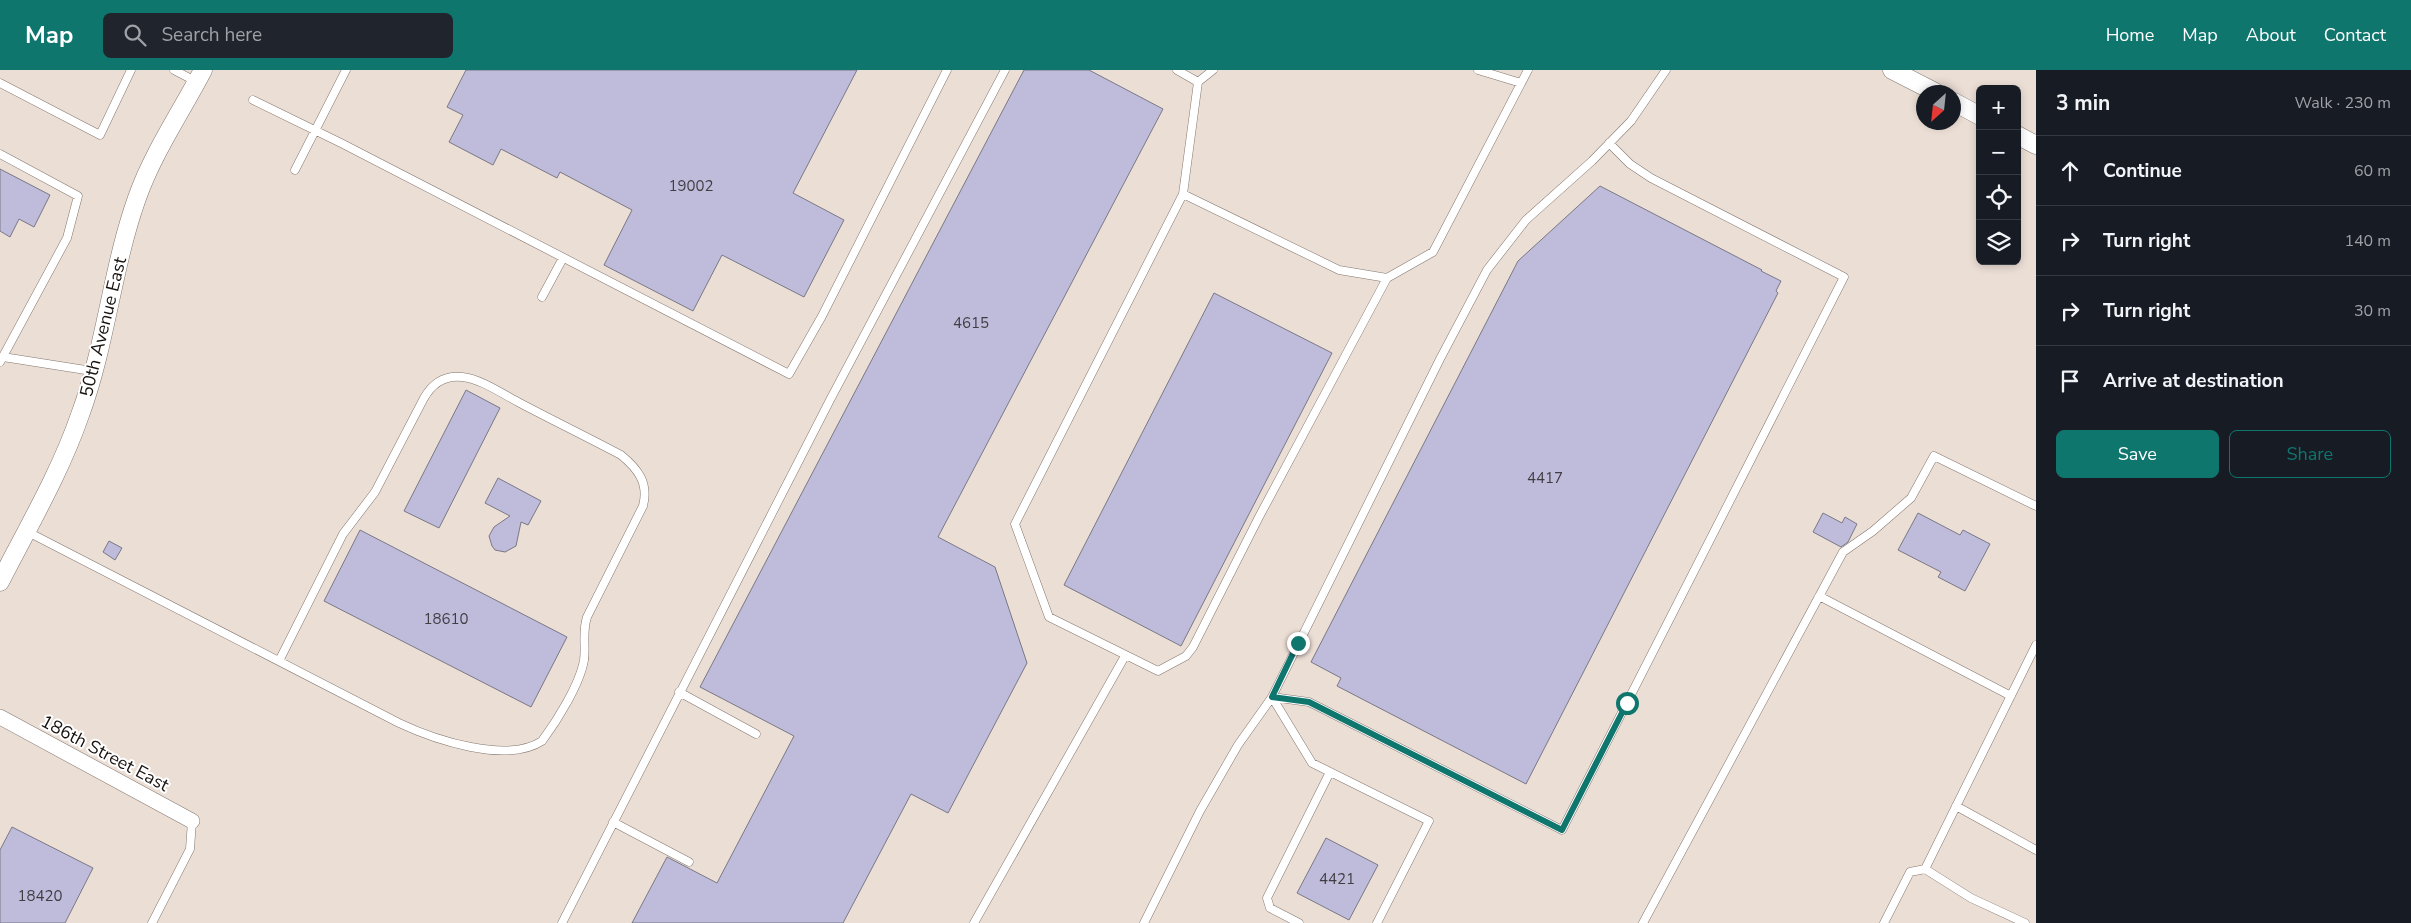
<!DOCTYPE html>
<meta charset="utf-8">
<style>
:root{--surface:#171b24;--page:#20242c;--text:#f1f3f6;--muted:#9ea1a6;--line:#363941;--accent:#0f766e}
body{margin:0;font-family:"Nunito Sans",sans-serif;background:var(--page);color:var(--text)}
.controls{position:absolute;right:15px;top:15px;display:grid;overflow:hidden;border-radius:8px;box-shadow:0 2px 8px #0003}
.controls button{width:45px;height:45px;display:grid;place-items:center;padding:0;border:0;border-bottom:1px solid var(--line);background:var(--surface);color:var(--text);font:25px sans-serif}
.compass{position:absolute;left:1916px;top:15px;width:45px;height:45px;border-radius:50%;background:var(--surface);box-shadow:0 2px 8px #0003;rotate:207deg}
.stop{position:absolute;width:15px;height:15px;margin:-11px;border:4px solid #0f766e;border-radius:50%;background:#fff}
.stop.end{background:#0f766e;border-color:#fff;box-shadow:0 1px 5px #0008}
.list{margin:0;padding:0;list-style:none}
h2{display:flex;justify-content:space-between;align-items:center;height:65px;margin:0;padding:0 20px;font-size:21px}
h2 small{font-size:16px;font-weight:400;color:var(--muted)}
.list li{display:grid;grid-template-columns:32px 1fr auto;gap:15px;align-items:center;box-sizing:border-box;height:70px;padding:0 20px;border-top:1px solid var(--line)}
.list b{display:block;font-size:19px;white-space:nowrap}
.list em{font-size:16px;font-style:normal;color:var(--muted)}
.actions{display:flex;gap:10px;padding:15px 20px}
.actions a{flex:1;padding:11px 0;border:1px solid var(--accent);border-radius:8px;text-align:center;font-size:18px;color:var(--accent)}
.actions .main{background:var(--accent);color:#fff}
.icon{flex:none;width:28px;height:28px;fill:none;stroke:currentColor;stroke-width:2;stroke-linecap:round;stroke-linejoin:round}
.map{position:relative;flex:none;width:2036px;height:853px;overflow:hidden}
header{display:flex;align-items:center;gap:30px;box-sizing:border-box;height:70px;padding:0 25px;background:var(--accent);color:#fff}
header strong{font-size:24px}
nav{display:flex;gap:28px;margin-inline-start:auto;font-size:18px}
.search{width:350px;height:45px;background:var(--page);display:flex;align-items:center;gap:12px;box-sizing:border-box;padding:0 18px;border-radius:8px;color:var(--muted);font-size:19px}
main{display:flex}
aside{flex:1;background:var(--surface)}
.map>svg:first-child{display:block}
</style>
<header>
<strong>Map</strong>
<div class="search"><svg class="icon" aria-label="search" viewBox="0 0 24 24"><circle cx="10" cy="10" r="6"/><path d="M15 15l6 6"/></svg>Search here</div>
<nav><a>Home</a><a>Map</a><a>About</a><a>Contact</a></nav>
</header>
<main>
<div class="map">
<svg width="2036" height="853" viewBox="0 0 2036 853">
<rect width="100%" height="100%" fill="#ebded5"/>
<path fill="#bfbcdb" stroke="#797885" d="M466 0H857L793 123 844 150 804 227 722 185 693 241 604 195 632 140 560 102 557 108 501 79 493 95 449 72 463 45 447 37Z
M1024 0H1089L1163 39 938 467 995 497 1027 593 948 743 911 724 843 853H632L667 787 717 813 794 666 700 617Z
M0 99 50 125 34 157 19 149 10 167 0 161Z
M1600 116 1762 200 1761 201 1781 211 1776 221 1778 223 1526 714 1337 616 1341 608 1311 592 1518 191Z
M1214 223 1332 283 1181 576 1064 515Z
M466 320 500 338 439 458 404 441Z
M498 408 541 431 528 455 521 452 516 476 505 482 495 480 492 476 489 466 494 457 510 446 485 433Z
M1823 443 1842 453 1845 447 1857 454 1848 472 1841 477 1813 462Z
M1918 443 1960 465 1963 460 1990 474 1965 521 1938 507 1941 502 1898 480Z
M360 460 567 567 531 637 324 531Z
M109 471 122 478 115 490 103 482Z
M12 757 93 798 65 853H0V780Z
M1326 768 1378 795 1349 850 1297 823Z"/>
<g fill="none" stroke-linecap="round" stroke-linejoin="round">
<defs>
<path id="service" d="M174 0 197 12
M1177 0 1198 12
M1213 0 1198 12 1183 124 1015 454 1049 547 1158 601 1186 586 1193 577 1259 447 1387 208 1433 182 1528 0
M1478 0 1521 13
M0 13 100 65 131 0
M253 30 341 73 789 304 822 246 947 0
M0 84 78 126 67 168 0 292
M295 100 346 0
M1183 124 1339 200 1387 208
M542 227 563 188
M3 287 92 301
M26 461 399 653C435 670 507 694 542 671 557 651 580 614 584 590 586 576 582 562 587 547L643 436C649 413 638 399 621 385 587 367 552 350 518 332 501 323 481 309 462 307 444 305 432 314 424 328L375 422 343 464 279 591
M1819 526 2011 626
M679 622 756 664
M1272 627 1309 632 1562 760 1844 207 1651 108 1630 94 1609 73
M1272 627 1312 693 1429 751 1377 853
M1956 736 2036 780
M613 752 689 792
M1925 799 2036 575
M152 853 190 779 192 751
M562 853 830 330 1005 0
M974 853 1125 586
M1144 853 1200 741 1238 675 1272 627 1440 289 1487 200 1526 150 1592 91 1631 51 1666 0
M1299 853 1270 838 1267 828 1330 702
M1643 853 1843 482 1873 461 1911 428 1934 386 2036 436
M1884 853 1910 802 1925 799 1971 828 2025 853"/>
<path id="minor" d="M0 647 192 751"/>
<path id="tertiary" d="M1892 0 1935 22
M1954 32 1980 46
M2017 65 2036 75
M0 512C28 457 60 403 80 345 106 275 112 198 137 128 153 83 181 42 203 0"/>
</defs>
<use href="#service" stroke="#83776f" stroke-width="9"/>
<use href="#minor" stroke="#83776f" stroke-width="16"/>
<use href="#tertiary" stroke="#83776f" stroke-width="19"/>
<use href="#service" stroke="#fff" stroke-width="8"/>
<use href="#minor" stroke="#fff" stroke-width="15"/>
<use href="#tertiary" stroke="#fff" stroke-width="18"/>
</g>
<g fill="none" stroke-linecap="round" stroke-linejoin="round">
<path stroke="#0f766e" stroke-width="6" d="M1298 573 1272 627 1309 632 1562 760 1627 633"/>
</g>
<g text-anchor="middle" stroke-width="4" stroke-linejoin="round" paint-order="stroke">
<g font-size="15" fill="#423d43">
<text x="691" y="121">19002</text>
<text x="971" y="258">4615</text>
<text x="1545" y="413">4417</text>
<text x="446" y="554">18610</text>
<text x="1337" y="814">4421</text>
<text x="40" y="831">18420</text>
</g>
<g font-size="18" fill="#181310" stroke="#fff">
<text transform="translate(103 257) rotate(-76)" y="6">50th Avenue East</text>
<text transform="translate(105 683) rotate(28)" y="6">186th Street East</text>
</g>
</g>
</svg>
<div class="controls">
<button>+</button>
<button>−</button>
<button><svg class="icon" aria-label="locate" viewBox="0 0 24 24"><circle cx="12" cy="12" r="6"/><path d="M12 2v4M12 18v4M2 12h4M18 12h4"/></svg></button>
<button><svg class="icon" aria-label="layers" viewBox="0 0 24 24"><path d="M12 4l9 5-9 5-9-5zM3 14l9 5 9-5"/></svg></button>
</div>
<svg class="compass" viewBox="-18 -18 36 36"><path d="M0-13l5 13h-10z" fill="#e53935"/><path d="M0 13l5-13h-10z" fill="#9ea1a6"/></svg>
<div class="stop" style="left:1627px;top:633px"></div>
<div class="stop end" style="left:1298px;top:573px"></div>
</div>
<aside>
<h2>3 min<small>Walk · 230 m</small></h2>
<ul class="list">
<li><svg class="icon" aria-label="ahead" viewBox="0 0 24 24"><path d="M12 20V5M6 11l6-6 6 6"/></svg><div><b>Continue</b></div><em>60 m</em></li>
<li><svg class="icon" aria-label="right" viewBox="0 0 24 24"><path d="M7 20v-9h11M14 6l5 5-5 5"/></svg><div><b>Turn right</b></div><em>140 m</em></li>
<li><svg class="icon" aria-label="right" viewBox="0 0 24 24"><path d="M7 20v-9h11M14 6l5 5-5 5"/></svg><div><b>Turn right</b></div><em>30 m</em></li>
<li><svg class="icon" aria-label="arrive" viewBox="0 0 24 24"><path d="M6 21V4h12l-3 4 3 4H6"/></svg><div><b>Arrive at destination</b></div></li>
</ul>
<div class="actions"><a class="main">Save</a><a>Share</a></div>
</aside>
</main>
